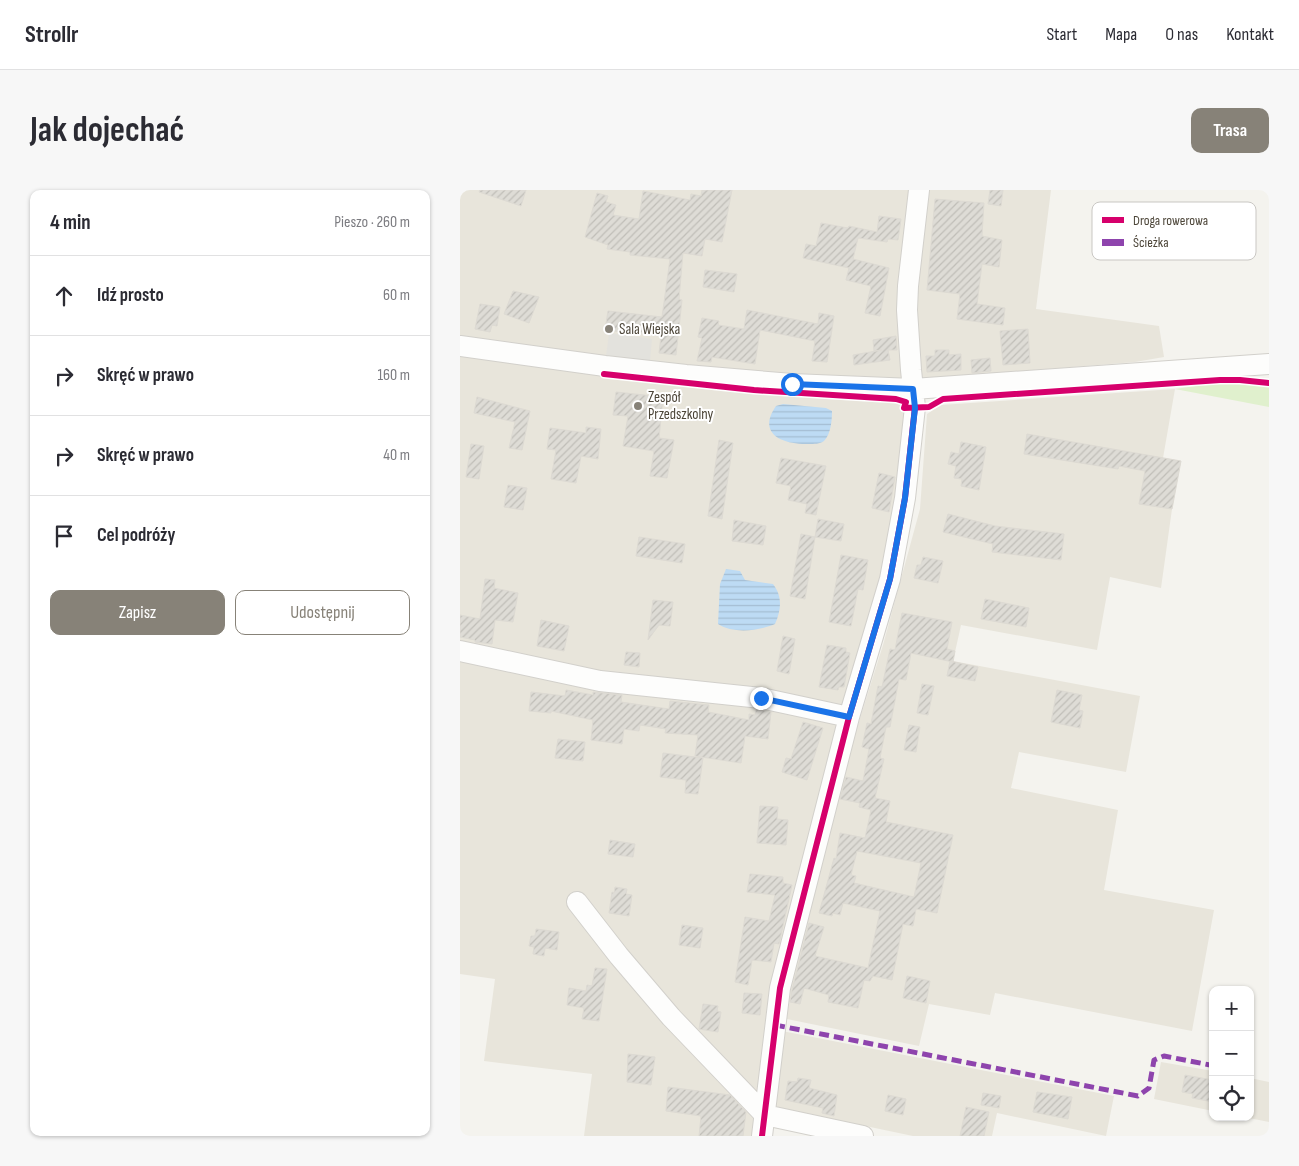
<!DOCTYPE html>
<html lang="pl">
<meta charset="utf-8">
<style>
:root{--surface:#fff;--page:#f7f7f7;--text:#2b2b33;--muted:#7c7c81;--line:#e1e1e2;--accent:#878278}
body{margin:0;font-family:"Sofia Sans Condensed",sans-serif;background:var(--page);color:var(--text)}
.controls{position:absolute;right:15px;bottom:15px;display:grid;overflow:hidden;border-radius:10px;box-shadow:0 1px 4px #0004}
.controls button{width:45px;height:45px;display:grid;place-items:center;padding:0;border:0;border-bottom:1px solid var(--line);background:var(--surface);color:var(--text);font:25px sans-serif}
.stop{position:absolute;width:15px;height:15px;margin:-11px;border:4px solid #1a73e8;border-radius:50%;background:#fff}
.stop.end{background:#1a73e8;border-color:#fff;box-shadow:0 1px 5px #0008}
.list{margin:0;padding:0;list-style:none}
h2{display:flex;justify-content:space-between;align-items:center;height:65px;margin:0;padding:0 20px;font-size:21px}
h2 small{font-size:16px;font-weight:400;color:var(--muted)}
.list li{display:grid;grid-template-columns:32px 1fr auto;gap:15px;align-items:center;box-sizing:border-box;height:80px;padding:0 20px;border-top:1px solid var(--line)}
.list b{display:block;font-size:19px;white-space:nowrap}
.list em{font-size:16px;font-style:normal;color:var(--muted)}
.actions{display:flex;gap:10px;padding:15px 20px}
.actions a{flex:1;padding:11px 0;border:1px solid var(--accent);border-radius:10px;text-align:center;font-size:18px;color:var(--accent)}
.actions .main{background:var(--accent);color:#fff}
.icon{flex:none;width:28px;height:28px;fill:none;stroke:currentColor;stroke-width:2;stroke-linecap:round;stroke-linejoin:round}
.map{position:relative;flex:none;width:809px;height:946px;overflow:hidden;border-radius:10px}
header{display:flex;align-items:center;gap:30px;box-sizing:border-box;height:70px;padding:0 25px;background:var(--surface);border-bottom:1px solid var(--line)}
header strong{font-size:24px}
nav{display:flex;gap:28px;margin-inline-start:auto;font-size:18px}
.intro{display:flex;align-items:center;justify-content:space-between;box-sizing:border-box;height:120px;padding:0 30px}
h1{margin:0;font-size:35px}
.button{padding:12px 22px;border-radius:10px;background:var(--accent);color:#fff;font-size:18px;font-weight:700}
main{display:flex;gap:30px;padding:0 30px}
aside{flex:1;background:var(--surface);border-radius:10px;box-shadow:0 1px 4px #0004}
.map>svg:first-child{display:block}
</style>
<header>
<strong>Strollr</strong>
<nav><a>Start</a><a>Mapa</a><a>O nas</a><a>Kontakt</a></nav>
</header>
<div class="intro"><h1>Jak dojechać</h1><a class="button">Trasa</a></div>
<main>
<aside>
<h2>4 min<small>Pieszo · 260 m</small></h2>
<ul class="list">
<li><svg class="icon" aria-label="ahead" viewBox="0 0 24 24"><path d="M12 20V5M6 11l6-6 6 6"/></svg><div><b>Idź prosto</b></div><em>60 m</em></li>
<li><svg class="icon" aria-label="right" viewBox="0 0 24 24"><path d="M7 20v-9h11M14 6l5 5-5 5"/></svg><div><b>Skręć w prawo</b></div><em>160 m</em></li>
<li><svg class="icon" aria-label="right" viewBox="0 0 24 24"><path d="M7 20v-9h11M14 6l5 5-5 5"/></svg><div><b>Skręć w prawo</b></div><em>40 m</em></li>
<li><svg class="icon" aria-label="arrive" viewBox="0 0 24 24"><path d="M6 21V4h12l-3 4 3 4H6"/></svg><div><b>Cel podróży</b></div></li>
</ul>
<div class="actions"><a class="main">Zapisz</a><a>Udostępnij</a></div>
</aside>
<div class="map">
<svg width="809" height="946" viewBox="0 0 809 946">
<defs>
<pattern id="water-rules" width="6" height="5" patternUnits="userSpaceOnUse" patternTransform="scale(1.25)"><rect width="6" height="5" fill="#bddbf4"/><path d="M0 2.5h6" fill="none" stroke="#a4bdd2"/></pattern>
<pattern id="building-hatch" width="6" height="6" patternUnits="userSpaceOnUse" patternTransform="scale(1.25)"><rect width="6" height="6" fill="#dedcd6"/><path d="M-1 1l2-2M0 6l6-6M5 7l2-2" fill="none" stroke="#c0beb8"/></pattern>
</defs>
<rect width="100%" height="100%" fill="#f4f3ee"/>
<path fill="#e8e5db" d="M0 0H591L576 119 699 136 704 167 675 172 451 190 441 298 294 946H124L132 884 24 871 35 789 0 784Z
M715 199 703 268 721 271 712 319 701 398 650 387 637 460 501 435 493 471 680 506 666 582 559 562 551 598 658 620 644 700 754 720 732 841 535 803 530 825 469 814 459 856 322 828 392 554 423 455 460 319 467 224 481 215Z
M322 841 654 906 646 946 537 923 532 946H453L315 917Z
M701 872 753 881V921L694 909Z
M790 888 809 892V932L784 927H790Z"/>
<path fill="#e0f0cd" d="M756 193 809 196V217L715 199Z"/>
<path fill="#e3e2dd" d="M149 143 192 149 190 171 146 166Z"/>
<path fill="url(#water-rules)" d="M323 214 366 218 372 221C372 230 371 244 364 251 360 254 354 254 349 254 324 255 296 245 316 216Z
M266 379 280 381 285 390 313 394C323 407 321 420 315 434 299 441 273 444 258 434L260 394Z"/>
<path fill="url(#building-hatch)" stroke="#dddad3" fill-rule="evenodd" d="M20 0H66L61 16 19 2Z
M242 0H272L262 52 245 49 242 66 223 63 219 109 222 110 216 165 199 163 201 146 145 140 148 121 202 127 210 69 170 65V62L147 59 148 55 125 47 137 3 148 6 146 12 156 15 153 25 179 29 183 1 230 10 231 4 241 6Z
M530 0H543L541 16 528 14Z
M475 9 524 13 522 46 542 50 539 77 522 74 517 114 545 118 543 135 497 129 500 104 467 100Z
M419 26 441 29 438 50 428 49 427 52 398 48 393 69 429 78 420 126 405 123 411 96 386 90 389 78 343 68 346 54 356 56 361 33 388 38 389 36 417 42Z
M245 80 277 84 274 102 243 97Z
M53 101 79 107 69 133 44 124Z
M20 114 40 117 37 136 32 135 30 142 15 139Z
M287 120 358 134 359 123 374 126 367 172 352 171 355 151 300 140 295 174 252 167 251 172 237 171 242 148 238 147 242 128 259 131 258 135 284 139Z
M568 139 570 173 543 175 540 141Z
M436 146 437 160H428L430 170 394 175 393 165 422 160 414 161 413 150Z
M475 160H489V165L501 164V180L467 182 466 166H475Z
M530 168 531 181 512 183 511 170Z
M156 202 203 207 199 248 214 250 207 288 190 286 194 261 163 256 168 226 153 225Z
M17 207 70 221 62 260 49 258 55 232 14 223Z
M126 237 141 239 138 269 121 266 116 293 91 289 96 260 87 259 90 238 126 243Z
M567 244 721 271 712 319 679 314 685 281 659 276 658 279 564 264Z
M259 250 273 253 262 329 248 326Z
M501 252 526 257 519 300 501 296 502 289 494 288 496 276 488 274 491 262 499 264Z
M11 254 24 256 19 289 6 287Z
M321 268 366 276 356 325 345 323 347 314 328 310 331 296 316 293Z
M419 283 435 287 429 322 412 318Z
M48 295 67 298 63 320 44 317Z
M488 324 535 336 604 344 601 370 532 362 533 354 483 342Z
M358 329 384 334 381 351 355 347Z
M274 330 306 336 303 355 272 351Z
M341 344 355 347 345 409 330 406Z
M179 347 225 354 222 373 176 366Z
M381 365 408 370 403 400 398 399 391 436 369 432Z
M463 367 483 371 478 393 454 388 457 375H461Z
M25 389 35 390 34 398 58 403 53 432 35 430 32 454 15 452V450L0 447V425L20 429Z
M525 409 569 418 566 437 521 429Z
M193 410 213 412 210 436 199 435 188 450Z
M442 423 492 432 487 459 495 461 493 472 451 463 446 490 439 489 430 537H426L420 568 424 569 415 608 430 611 426 632 493 645 477 723 456 719 453 736 443 734 432 790 413 786 410 791 404 790 398 818 368 812 369 805 344 798 340 814 330 812 332 800 349 733 364 737 355 766 408 778 420 721 383 713 380 725 373 723 372 726 359 723 374 668 376 669 380 643 405 648 411 620 399 617 400 613 380 609 386 587 403 591 409 559 402 557 407 533 411 534 418 496 422 497 430 459 435 460ZM397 661 461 673 454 707 394 693 396 686 391 685Z
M81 430 109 436 104 461 77 456Z
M323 446 335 449 329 484 317 481Z
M367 455 386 458V462L390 463 384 497H379L378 500 359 497Z
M166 462 180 463 179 477 164 475Z
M490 471 518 477 515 491 487 486Z
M462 494 474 496 468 525 457 523Z
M106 500 133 505V502L162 505 161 512 209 519 210 511 249 515 248 522 289 530V524L295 525 296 519 311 522 308 549 285 546 281 573 235 566 238 545 205 543 206 539 180 535 179 541 164 539 162 554 131 550 133 530 91 521V523L69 521 71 502 105 506Z
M597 500 622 505 619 520 623 521 620 538 591 532Z
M343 532 363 538 347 590 322 582 326 568 331 569Z
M449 535 460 537 456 562 444 560Z
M98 549 125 552 123 571 95 568Z
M203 563 243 568 238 604 225 603 226 590 200 587Z
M300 616 318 617 317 629 328 630 326 655 297 653Z
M150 650 175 654 173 667 148 664Z
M290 684 323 687V693L332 695 319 754 314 753 311 772 292 770 288 795 275 792 285 727 309 731 315 705 287 702Z
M155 697 167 699 166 704 172 705 169 726 149 723 152 702 154 703Z
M222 735 243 738 240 758 219 755Z
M76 739 99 742 97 760 85 758 84 766 73 764 74 757 69 756 71 746H75Z
M135 778 147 779 139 831 122 829 124 818 107 815 109 798 126 801 127 795 132 796Z
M447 786 470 791 466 813 443 808Z
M284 803 302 804 300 825 282 823Z
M243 814 258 816 257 821 261 822 258 842 239 839Z
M168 864 195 867 191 895 167 892Z
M725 885 753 890V912L732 908 733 904 722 902Z
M338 888 351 890 349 898 377 905 374 926 362 923 363 918 325 910 328 891 337 892Z
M208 897 270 905 286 922 283 946H239L241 926 206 921Z
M577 902 612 907 608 929 573 922Z
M523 903 541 906 539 918 521 915Z
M428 905 446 909 443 925 425 921Z
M506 917 529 922 524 946H500Z"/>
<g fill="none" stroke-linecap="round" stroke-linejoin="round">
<defs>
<path id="minor" d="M0 156 145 176 226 185 332 194 453 199 809 174
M0 461 140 491 301 508 389 527
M117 712 159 766 211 827 305 925 403 946
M302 946 320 798 389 527 430 389 445 308 455 217 451 180 447 120 448 96 459 0"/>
</defs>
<use href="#minor" stroke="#d2d0cb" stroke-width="22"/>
<use href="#minor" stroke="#fdfdfc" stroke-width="20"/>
<path stroke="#8e44ad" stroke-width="5" stroke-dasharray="10 5" stroke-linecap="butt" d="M315 835 678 906 689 898 694 870 704 866 750 875"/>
<defs>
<path id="cycleway" d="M144 184 294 200 436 209 446 212 444 218 469 217 483 209 760 190H780L809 193
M302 946 320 798 389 527 430 389 445 308 455 217"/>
</defs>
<use href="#cycleway" stroke="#fff" stroke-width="9"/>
<use href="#cycleway" stroke="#d6006c" stroke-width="6"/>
</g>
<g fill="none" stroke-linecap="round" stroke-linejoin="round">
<path stroke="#1a73e8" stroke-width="6" d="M301 508 389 527 430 389 445 308 455 218 453 199 332 194"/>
</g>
<g fill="#878278" stroke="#fff" stroke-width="2">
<circle cx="149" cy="139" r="5"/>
<circle cx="178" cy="216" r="5"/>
</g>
<g text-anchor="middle" stroke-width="4" stroke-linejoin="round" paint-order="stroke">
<g font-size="15" fill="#4c4538" stroke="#fff" text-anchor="start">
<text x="159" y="144">Sala Wiejska</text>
<text x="188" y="212">Zespół<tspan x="188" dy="17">Przedszkolny</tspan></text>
</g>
</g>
<rect x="632" y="12" width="164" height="58" rx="8" fill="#fff" stroke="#c9c7c3" stroke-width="1"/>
<rect x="642" y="27" width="22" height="6" fill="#d6006c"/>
<rect x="642" y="49" width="22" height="7" fill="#8e44ad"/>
<g font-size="14" fill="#4c4538">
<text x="673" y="35">Droga rowerowa</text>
<text x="673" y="57">Ścieżka</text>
</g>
</svg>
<div class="controls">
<button>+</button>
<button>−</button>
<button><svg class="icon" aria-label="locate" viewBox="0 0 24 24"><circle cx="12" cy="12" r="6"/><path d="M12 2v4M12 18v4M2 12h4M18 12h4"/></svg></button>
</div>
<div class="stop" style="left:332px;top:194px"></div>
<div class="stop end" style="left:301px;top:508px"></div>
</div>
</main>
